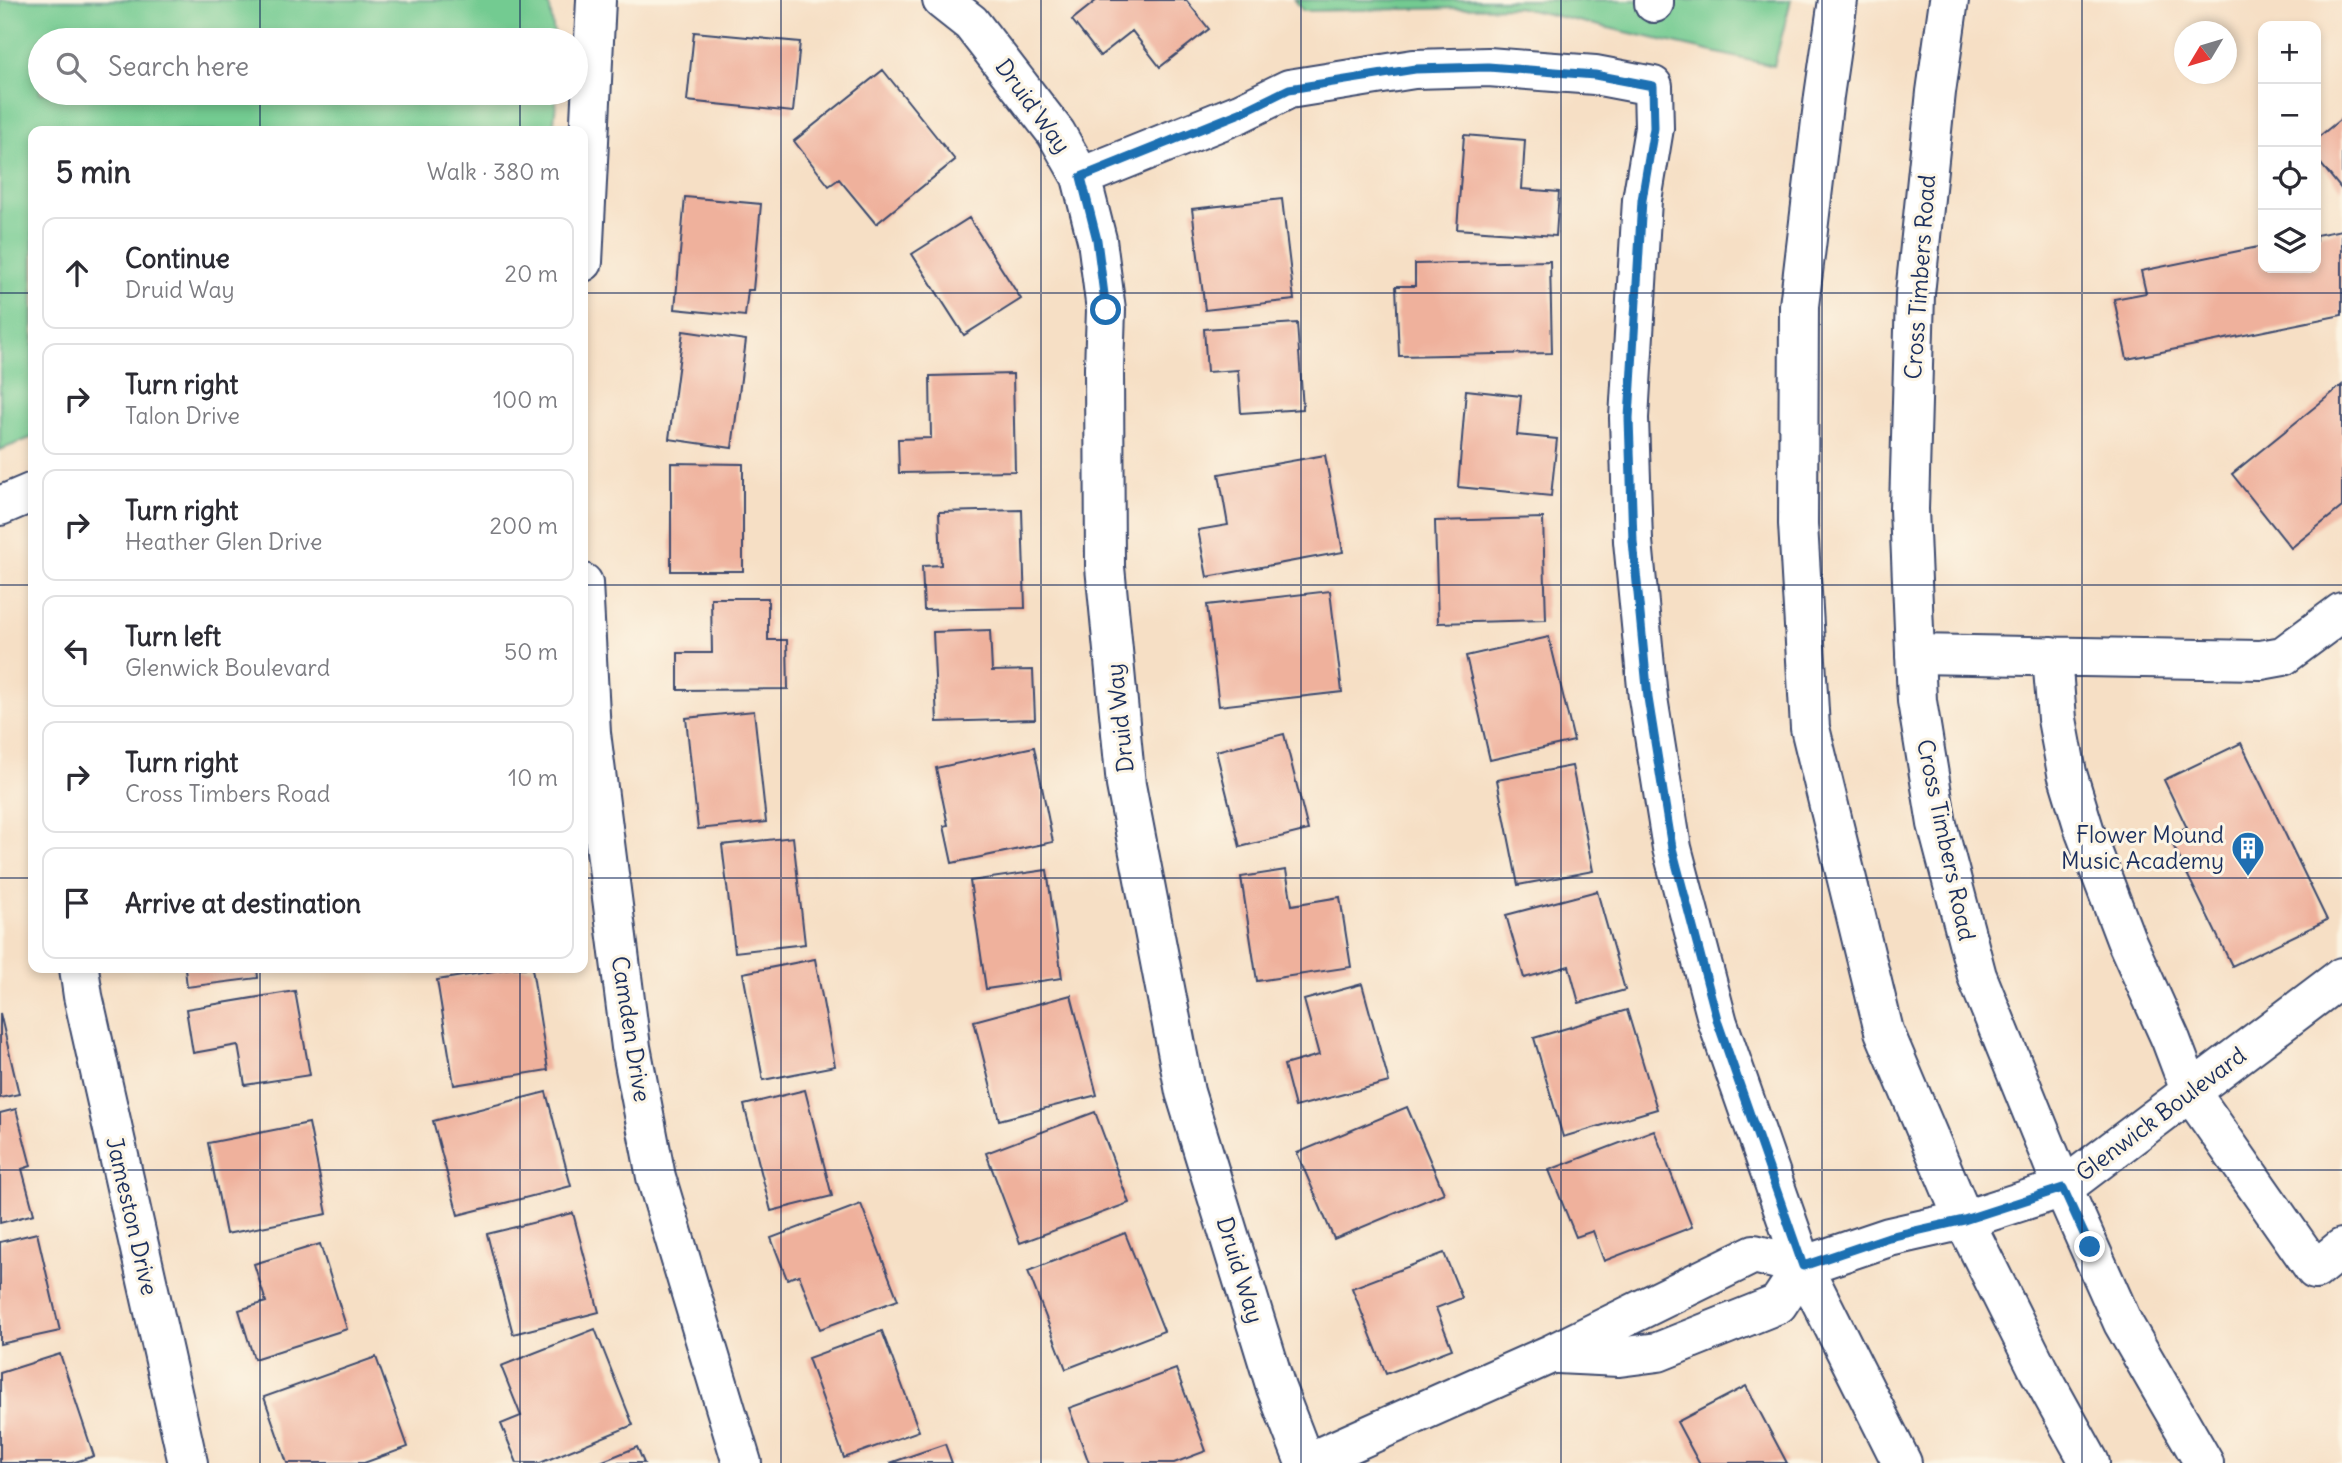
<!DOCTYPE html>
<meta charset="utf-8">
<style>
:root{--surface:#fff;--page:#f2f2f3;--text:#2b2b33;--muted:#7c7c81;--line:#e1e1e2}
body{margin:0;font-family:Delius,sans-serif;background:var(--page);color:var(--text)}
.controls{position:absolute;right:21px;top:21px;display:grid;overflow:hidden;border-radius:14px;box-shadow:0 4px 10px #0003}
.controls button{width:63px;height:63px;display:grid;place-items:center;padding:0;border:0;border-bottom:2px solid var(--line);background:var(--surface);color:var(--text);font:35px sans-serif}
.compass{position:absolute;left:2174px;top:21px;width:63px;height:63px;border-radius:50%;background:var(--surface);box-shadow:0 4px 10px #0003;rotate:232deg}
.stop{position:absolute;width:21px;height:21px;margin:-16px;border:5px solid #1f6fb2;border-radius:50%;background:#fff}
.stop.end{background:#1f6fb2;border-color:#fff;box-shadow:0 2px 7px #0008}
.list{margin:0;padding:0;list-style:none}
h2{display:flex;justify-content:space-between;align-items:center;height:91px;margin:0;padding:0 28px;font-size:30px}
h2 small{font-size:23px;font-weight:400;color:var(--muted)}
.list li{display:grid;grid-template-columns:46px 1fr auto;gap:21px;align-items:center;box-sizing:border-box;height:112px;margin:0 14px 14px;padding:0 14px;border:2px solid var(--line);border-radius:14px}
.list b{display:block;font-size:26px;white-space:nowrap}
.list p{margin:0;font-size:23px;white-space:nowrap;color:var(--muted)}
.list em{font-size:23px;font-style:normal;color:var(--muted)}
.icon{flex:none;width:38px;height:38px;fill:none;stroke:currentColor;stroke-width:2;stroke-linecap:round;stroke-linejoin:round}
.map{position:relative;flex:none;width:2342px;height:1463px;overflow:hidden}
.search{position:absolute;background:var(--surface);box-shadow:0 4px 10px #0003;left:28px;top:28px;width:560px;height:77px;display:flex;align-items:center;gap:18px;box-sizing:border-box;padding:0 24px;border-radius:38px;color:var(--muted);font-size:26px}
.panel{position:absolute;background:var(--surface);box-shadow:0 4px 10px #0003;left:28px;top:126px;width:560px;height:847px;border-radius:14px}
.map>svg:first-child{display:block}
</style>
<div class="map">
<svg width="2342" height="1463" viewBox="0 0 2342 1463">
<rect width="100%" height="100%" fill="#fcf5e5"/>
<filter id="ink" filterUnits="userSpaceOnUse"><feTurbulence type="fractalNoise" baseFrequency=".0143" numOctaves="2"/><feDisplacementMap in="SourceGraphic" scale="14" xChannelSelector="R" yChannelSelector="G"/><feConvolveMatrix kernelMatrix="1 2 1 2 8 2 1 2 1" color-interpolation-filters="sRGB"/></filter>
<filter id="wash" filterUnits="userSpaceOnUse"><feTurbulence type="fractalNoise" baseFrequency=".00686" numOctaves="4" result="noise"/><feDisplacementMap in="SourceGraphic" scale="28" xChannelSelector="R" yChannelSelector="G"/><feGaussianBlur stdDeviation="1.57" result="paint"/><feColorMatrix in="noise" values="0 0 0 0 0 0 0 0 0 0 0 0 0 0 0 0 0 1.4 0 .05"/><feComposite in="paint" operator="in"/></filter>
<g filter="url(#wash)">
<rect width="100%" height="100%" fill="#f6dfc5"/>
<path fill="#73cb91" stroke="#477d78" stroke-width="2" d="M0 0H544L550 8 555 40H40V93H557L553 131H33V437L0 450Z
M1295 0H1791L1774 66 1517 7 1303 11Z"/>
<g id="blocks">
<path fill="#efb19c" d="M1097 0H1186L1209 29 1160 67 1132 31 1100 56 1072 20Z
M694 32 800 42 793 112 687 101Z
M883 70 955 160 876 224 839 179 829 186 794 141Z
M2342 118V190L2316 158V139Z
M1464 135 1525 140 1522 189 1559 192 1556 236 1457 229Z
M685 197 761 204 753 290H748L745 316 675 309Z
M1282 199 1294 300 1205 310 1192 209Z
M969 218 1021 299 964 335 912 254Z
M2342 230V315L2127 359 2114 299 2146 293 2141 271 2263 246V268H2316V235Z
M1550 261 1552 353 1399 356 1396 286H1415V264Z
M1297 323 1303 409 1241 413 1238 370 1207 372 1204 329Z
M683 331 746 340 732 448 669 439Z
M1013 374 1015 471 899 473 898 439 931 438 930 376Z
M2342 385V507L2291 548 2232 474Z
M1466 390 1521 396 1517 435 1557 439 1551 496 1458 487Z
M1325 455 1343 552 1207 577 1198 530 1228 525 1219 474Z
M671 463 743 464V571H671Z
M1022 510 1025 608 924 610 922 566 941 565 939 512Z
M1543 518 1546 620 1438 623 1435 521Z
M1330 591 1342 692 1219 706 1207 605Z
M711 598H768V640H787L788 689 678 690V653H712Z
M990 630 992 671 1033 670 1035 719 937 722 933 632Z
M1549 637 1574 741 1490 760 1466 656Z
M754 711 766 822 698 829 686 718Z
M1284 734 1308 830 1240 847 1216 751Z
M2241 743 2327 920 2232 966 2169 837 2187 828 2164 780Z
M1034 747 1053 842 952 863 944 826 948 825 936 768Z
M1572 766 1593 871 1518 885 1497 780Z
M793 837 805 944 735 952 722 845Z
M1047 870 1062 978 986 989 970 881Z
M1286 870 1292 905 1340 897 1351 967 1257 981 1241 877Z
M1597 891 1625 990 1579 1003 1569 966 1524 978 1506 915Z
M815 959 835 1066 763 1080 743 973Z
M185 968H257L258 978 187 987Z
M513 968H532L548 1070 454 1085 437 980Z
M1362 984 1389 1082 1295 1107 1284 1065 1319 1055 1304 1000Z
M295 991 310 1075 245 1085 238 1045 193 1053 186 1009Z
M1071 995 1097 1095 999 1120 974 1021Z
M1627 1010 1657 1109 1563 1137 1534 1038Z
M0 1013 19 1094 0 1098Z
M805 1090 832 1196 771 1211 744 1105Z
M546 1092 571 1186 458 1215 433 1121Z
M1407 1107 1444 1193 1334 1239 1297 1153Z
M16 1109 31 1166 22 1169 34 1214 0 1223V1113Z
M1095 1112 1129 1203 1020 1243 986 1153Z
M309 1123 327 1214 226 1234 208 1143Z
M1654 1130 1692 1227 1604 1261 1593 1231 1576 1237 1549 1170Z
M861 1204 898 1300 820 1329 799 1275 787 1279 771 1238Z
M573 1213 599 1312 513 1334 487 1234Z
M37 1233 60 1331 0 1344V1242Z
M1125 1233 1164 1331 1066 1369 1028 1271Z
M320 1244 347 1329 254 1359 239 1310 266 1302 254 1264Z
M1444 1253 1462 1298 1436 1308 1452 1349 1386 1374 1352 1288Z
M595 1329 633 1425 540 1463H517L501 1424 521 1416 501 1366Z
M882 1331 919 1431 844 1458 808 1358Z
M60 1354 94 1456 72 1463H0V1373Z
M376 1357 408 1447 364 1463H287L264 1397Z
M1176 1369 1206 1451 1174 1463H1089L1069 1408Z
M1746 1386 1787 1463H1699L1677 1422Z
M945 1444 952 1463H890Z
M637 1447 644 1463H598Z"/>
</g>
</g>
<g filter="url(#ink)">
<use href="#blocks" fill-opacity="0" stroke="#3c496d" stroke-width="2"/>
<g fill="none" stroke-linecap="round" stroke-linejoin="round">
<defs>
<path id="minor" d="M942 0 971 23 1056 133 1081 177 1097 240 1106 310 1104 368 1105 567 1126 785 1185 1092 1276 1388 1305 1463
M1654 3V0
M1081 177 1240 113 1289 89 1414 69 1488 67 1595 75 1653 86 1654 128 1642 200 1629 418 1633 541 1648 698 1672 848 1718 1023 1803 1266 1902 1463
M583 262 596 0
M0 506 33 492
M583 583 591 733 631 1047 656 1177 742 1463
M1915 654 2261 660 2283 656 2342 612
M2052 656 2057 719 2067 773 2085 832 2126 940 2171 1040 2191 1093 2315 1270 2342 1248
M79 968 83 996 188 1463
M1557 1354 1619 1357 1658 1352 1778 1304 1803 1266
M1306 1463 1551 1354 1754 1254 1803 1266 1889 1237 1964 1220 2063 1188 2342 977"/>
<path id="major" d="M1838 0 1824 96 1799 306 1798 524 1810 728 1884 1031 1964 1220 2039 1371 2090 1463
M1949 0 1936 92 1915 294 1909 509 1917 701 1937 824 1977 976 2063 1188 2123 1323 2204 1463"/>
</defs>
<use href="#minor" stroke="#3c496d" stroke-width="42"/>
<use href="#major" stroke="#3c496d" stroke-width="42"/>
<use href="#minor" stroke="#fff" stroke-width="38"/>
<use href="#major" stroke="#fff" stroke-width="38"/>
</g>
</g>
<g fill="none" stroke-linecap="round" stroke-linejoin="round" filter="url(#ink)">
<path stroke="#1f6fb2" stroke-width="9" d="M1106 310 1097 240 1081 177 1240 113 1289 89 1415 69 1488 67 1595 75 1653 86 1654 128 1642 200 1629 418 1633 541 1648 698 1672 848 1718 1023 1803 1266 1889 1237 1964 1220 2063 1188 2090 1247"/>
</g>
<path fill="none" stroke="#1b2f5e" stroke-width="2" stroke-opacity="0.55" d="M260 0V40M520 0V40M781 0V1463M1041 0V1463M1301 0V1463M1561 0V1463M1822 0V1463M2082 0V1463M260 93V131M520 93V131M0 293H33M583 293H2342M0 585H33M583 585H2342M0 878H33M583 878H2342M260 968V1463M520 968V1463M0 1170H2342"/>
<defs>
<symbol id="building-pin" viewBox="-11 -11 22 30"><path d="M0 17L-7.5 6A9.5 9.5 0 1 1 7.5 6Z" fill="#1f6fb2" stroke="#fcf5e5"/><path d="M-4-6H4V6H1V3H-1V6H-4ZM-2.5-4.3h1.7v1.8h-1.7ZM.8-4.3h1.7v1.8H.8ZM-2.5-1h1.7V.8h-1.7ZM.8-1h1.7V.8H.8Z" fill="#fff"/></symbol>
</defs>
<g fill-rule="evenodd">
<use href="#building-pin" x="2229" y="829" width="38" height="52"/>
</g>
<g text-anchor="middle" stroke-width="6" stroke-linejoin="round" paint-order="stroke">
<g font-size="23" fill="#1b2f5e" stroke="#fcf5e5">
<text transform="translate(1033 106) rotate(54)" y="8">Druid Way</text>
<text transform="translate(1920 277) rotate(-86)" y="8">Cross Timbers Road</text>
<text transform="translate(1120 718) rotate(-96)" y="8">Druid Way</text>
<text transform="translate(1946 840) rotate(78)" y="8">Cross Timbers Road</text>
<text transform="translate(631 1029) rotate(81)" y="8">Camden Drive</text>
<text transform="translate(2161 1114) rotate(-37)" y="8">Glenwick Boulevard</text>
<text transform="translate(132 1216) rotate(77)" y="8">Jameston Drive</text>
<text transform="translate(1240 1270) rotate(73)" y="8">Druid Way</text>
</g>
<g font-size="23" fill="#1b2f5e" stroke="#fcf5e5" text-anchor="end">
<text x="2224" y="843">Flower Mound<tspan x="2224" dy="26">Music Academy</tspan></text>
</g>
</g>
</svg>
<div class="controls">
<button>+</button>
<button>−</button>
<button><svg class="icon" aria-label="locate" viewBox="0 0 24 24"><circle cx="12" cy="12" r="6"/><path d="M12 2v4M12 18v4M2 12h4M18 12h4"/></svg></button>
<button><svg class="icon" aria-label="layers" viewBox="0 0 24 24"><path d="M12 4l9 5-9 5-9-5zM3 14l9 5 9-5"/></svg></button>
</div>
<svg class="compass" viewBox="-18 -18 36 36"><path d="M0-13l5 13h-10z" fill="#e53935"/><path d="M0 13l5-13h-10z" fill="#7c7c81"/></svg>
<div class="stop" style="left:1106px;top:310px"></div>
<div class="stop end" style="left:2090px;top:1247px"></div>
<div class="search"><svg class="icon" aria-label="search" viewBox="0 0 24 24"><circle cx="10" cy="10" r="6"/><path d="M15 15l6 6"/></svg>Search here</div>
<section class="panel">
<h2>5 min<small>Walk · 380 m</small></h2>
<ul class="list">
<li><svg class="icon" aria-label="ahead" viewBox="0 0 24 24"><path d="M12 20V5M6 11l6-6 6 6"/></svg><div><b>Continue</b><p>Druid Way</p></div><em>20 m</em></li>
<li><svg class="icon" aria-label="right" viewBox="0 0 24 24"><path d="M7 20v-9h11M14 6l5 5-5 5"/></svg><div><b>Turn right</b><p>Talon Drive</p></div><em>100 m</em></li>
<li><svg class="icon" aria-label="right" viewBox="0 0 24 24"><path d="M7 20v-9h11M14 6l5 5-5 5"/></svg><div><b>Turn right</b><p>Heather Glen Drive</p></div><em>200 m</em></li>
<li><svg class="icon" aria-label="left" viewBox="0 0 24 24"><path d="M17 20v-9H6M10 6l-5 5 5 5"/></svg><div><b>Turn left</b><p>Glenwick Boulevard</p></div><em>50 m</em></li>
<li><svg class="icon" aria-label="right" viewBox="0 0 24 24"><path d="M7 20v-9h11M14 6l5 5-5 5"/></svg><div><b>Turn right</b><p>Cross Timbers Road</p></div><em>10 m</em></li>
<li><svg class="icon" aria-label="arrive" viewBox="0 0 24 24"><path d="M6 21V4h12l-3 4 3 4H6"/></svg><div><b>Arrive at destination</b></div></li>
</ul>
</section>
</div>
